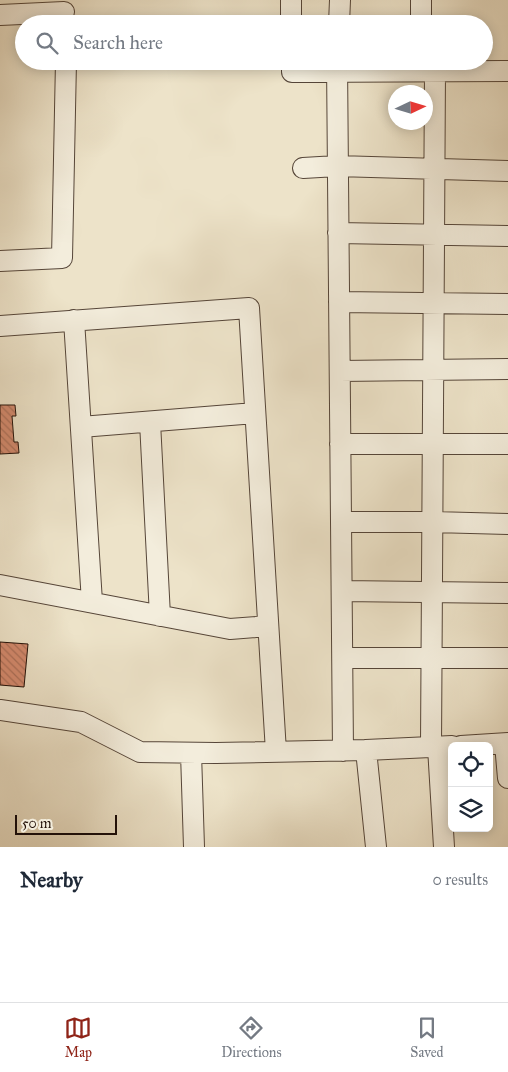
<!DOCTYPE html>
<style>
:root{--surface:#fff;--page:#f2f2f3;--text:#1f2937;--muted:#747a83;--line:#e0e1e3;--accent:#8f2418}
body{margin:0;font-family:"IM FELL Great Primer",serif;background:var(--page);color:var(--text)}
.controls{position:absolute;right:15px;bottom:15px;display:grid;overflow:hidden;border-radius:8px;box-shadow:0 2px 12px #0003}
.controls button{width:45px;height:45px;display:grid;place-items:center;padding:0;border:0;border-bottom:1px solid var(--line);background:var(--surface);color:var(--text);font:25px sans-serif}
.compass{position:absolute;left:388px;top:85px;width:45px;height:45px;border-radius:50%;background:var(--surface);box-shadow:0 2px 12px #0003;rotate:86deg}
.scale{position:absolute;left:15px;bottom:12px;width:102px;box-sizing:border-box;padding-left:5px;border:2px solid #241209;border-top:0;font-size:14px;line-height:18px;white-space:nowrap;color:#241209;-webkit-text-stroke:4px #f3eddc;paint-order:stroke}
.list{margin:0;padding:0;list-style:none}
h2{display:flex;justify-content:space-between;align-items:center;height:65px;margin:0;padding:0 20px;font-size:21px}
h2 small{font-size:16px;font-weight:400;color:var(--muted)}
.icon{flex:none;width:28px;height:28px;fill:none;stroke:currentColor;stroke-width:2;stroke-linecap:round;stroke-linejoin:round}
.map{position:relative;flex:none;width:508px;height:847px;overflow:hidden}
.search{position:absolute;background:var(--surface);box-shadow:0 2px 12px #0003;left:15px;right:15px;top:15px;height:55px;display:flex;align-items:center;gap:12px;box-sizing:border-box;padding:0 18px;border-radius:28px;color:var(--muted);font-size:19px}
.sheet{height:155px;background:var(--surface)}
nav{display:flex;justify-content:space-around;align-items:center;box-sizing:border-box;height:70px;border-top:1px solid var(--line);background:var(--surface);font-size:14px;color:var(--muted)}
nav a{display:grid;justify-items:center;gap:2px}
nav .on{color:var(--accent)}
.map>svg:first-child{display:block}
</style>
<div class="map">
<svg width="508" height="847" viewBox="0 0 508 847">
<defs>
<pattern id="building-back-hatch" width="6" height="6" patternUnits="userSpaceOnUse" patternTransform="scale(1.25)"><rect width="6" height="6" fill="#d48b6f"/><path d="M-1 5l2 2M0 0l6 6M5-1l2 2" fill="none" stroke="#ac7059"/></pattern>
</defs>
<rect width="100%" height="100%" fill="#ede3c9"/>
<filter id="stains"><feTurbulence type="fractalNoise" baseFrequency=".004" numOctaves="4"/><feColorMatrix values="0 0 0 0 .2 0 0 0 0 .09 0 0 0 0 .02 0 0 0 .5 -.17"/></filter>
<radialGradient id="worn" r=".72"><stop offset=".6" stop-color="#630" stop-opacity="0"/><stop offset="1" stop-color="#630" stop-opacity=".3"/></radialGradient>
<path fill="url(#building-back-hatch)" stroke="#241209" d="M0 405H15L16 416H12L14 442H18L19 453 0 454Z
M0 642 28 644 24 687 0 685Z"/>
<g fill="none" stroke-linecap="round" stroke-linejoin="round">
<defs>
<path id="minor" d="M291 0V24
M0 15 64 12
M339 24 340 0
M421 24V0
M292 61V72L508 71
M337 61 343 751
M303 168 337 166 508 171
M338 233 508 236
M0 261 62 258 66 61
M339 302 508 304
M74 320 92 602
M0 326 249 308 276 752
M340 371 508 369
M150 422 160 616
M81 427 255 413
M340 444H508
M341 522H433L508 524
M0 585 230 629 268 626
M342 591 508 593
M343 658H508
M0 710 81 722 140 752 216 753 366 750 452 746
M505 744 508 778
M461 746 508 743
M431 747 435 71
M438 747 444 847
M366 750 376 847
M191 753 194 847"/>
</defs>
<use href="#minor" stroke="#564639" stroke-width="22"/>
<use href="#minor" stroke="#f3eddc" stroke-width="20"/>
</g>
<rect width="100%" height="100%" filter="url(#stains)"/>
<rect width="100%" height="100%" fill="url(#worn)"/>
</svg>
<div class="controls">
<button><svg class="icon" aria-label="locate" viewBox="0 0 24 24"><circle cx="12" cy="12" r="6"/><path d="M12 2v4M12 18v4M2 12h4M18 12h4"/></svg></button>
<button><svg class="icon" aria-label="layers" viewBox="0 0 24 24"><path d="M12 4l9 5-9 5-9-5zM3 14l9 5 9-5"/></svg></button>
</div>
<svg class="compass" viewBox="-18 -18 36 36"><path d="M0-13l5 13h-10z" fill="#e53935"/><path d="M0 13l5-13h-10z" fill="#747a83"/></svg>
<div class="scale">50 m</div>
<div class="search"><svg class="icon" aria-label="search" viewBox="0 0 24 24"><circle cx="10" cy="10" r="6"/><path d="M15 15l6 6"/></svg>Search here</div>
</div>
<section class="sheet">
<h2>Nearby<small>0 results</small></h2>
<ul class="list">
</ul>
</section>
<nav>
<a class="on"><svg class="icon" aria-label="map" viewBox="0 0 24 24"><path d="M3 6l6-2 6 2 6-2v14l-6 2-6-2-6 2zM9 4v14M15 6v14"/></svg>Map</a>
<a><svg class="icon" aria-label="directions" viewBox="0 0 24 24"><path d="M12 3l9 9-9 9-9-9zM9 14v-3h6M13 9l2 2-2 2"/></svg>Directions</a>
<a><svg class="icon" aria-label="saved" viewBox="0 0 24 24"><path d="M7 4h10v16l-5-4-5 4z"/></svg>Saved</a>
</nav>
